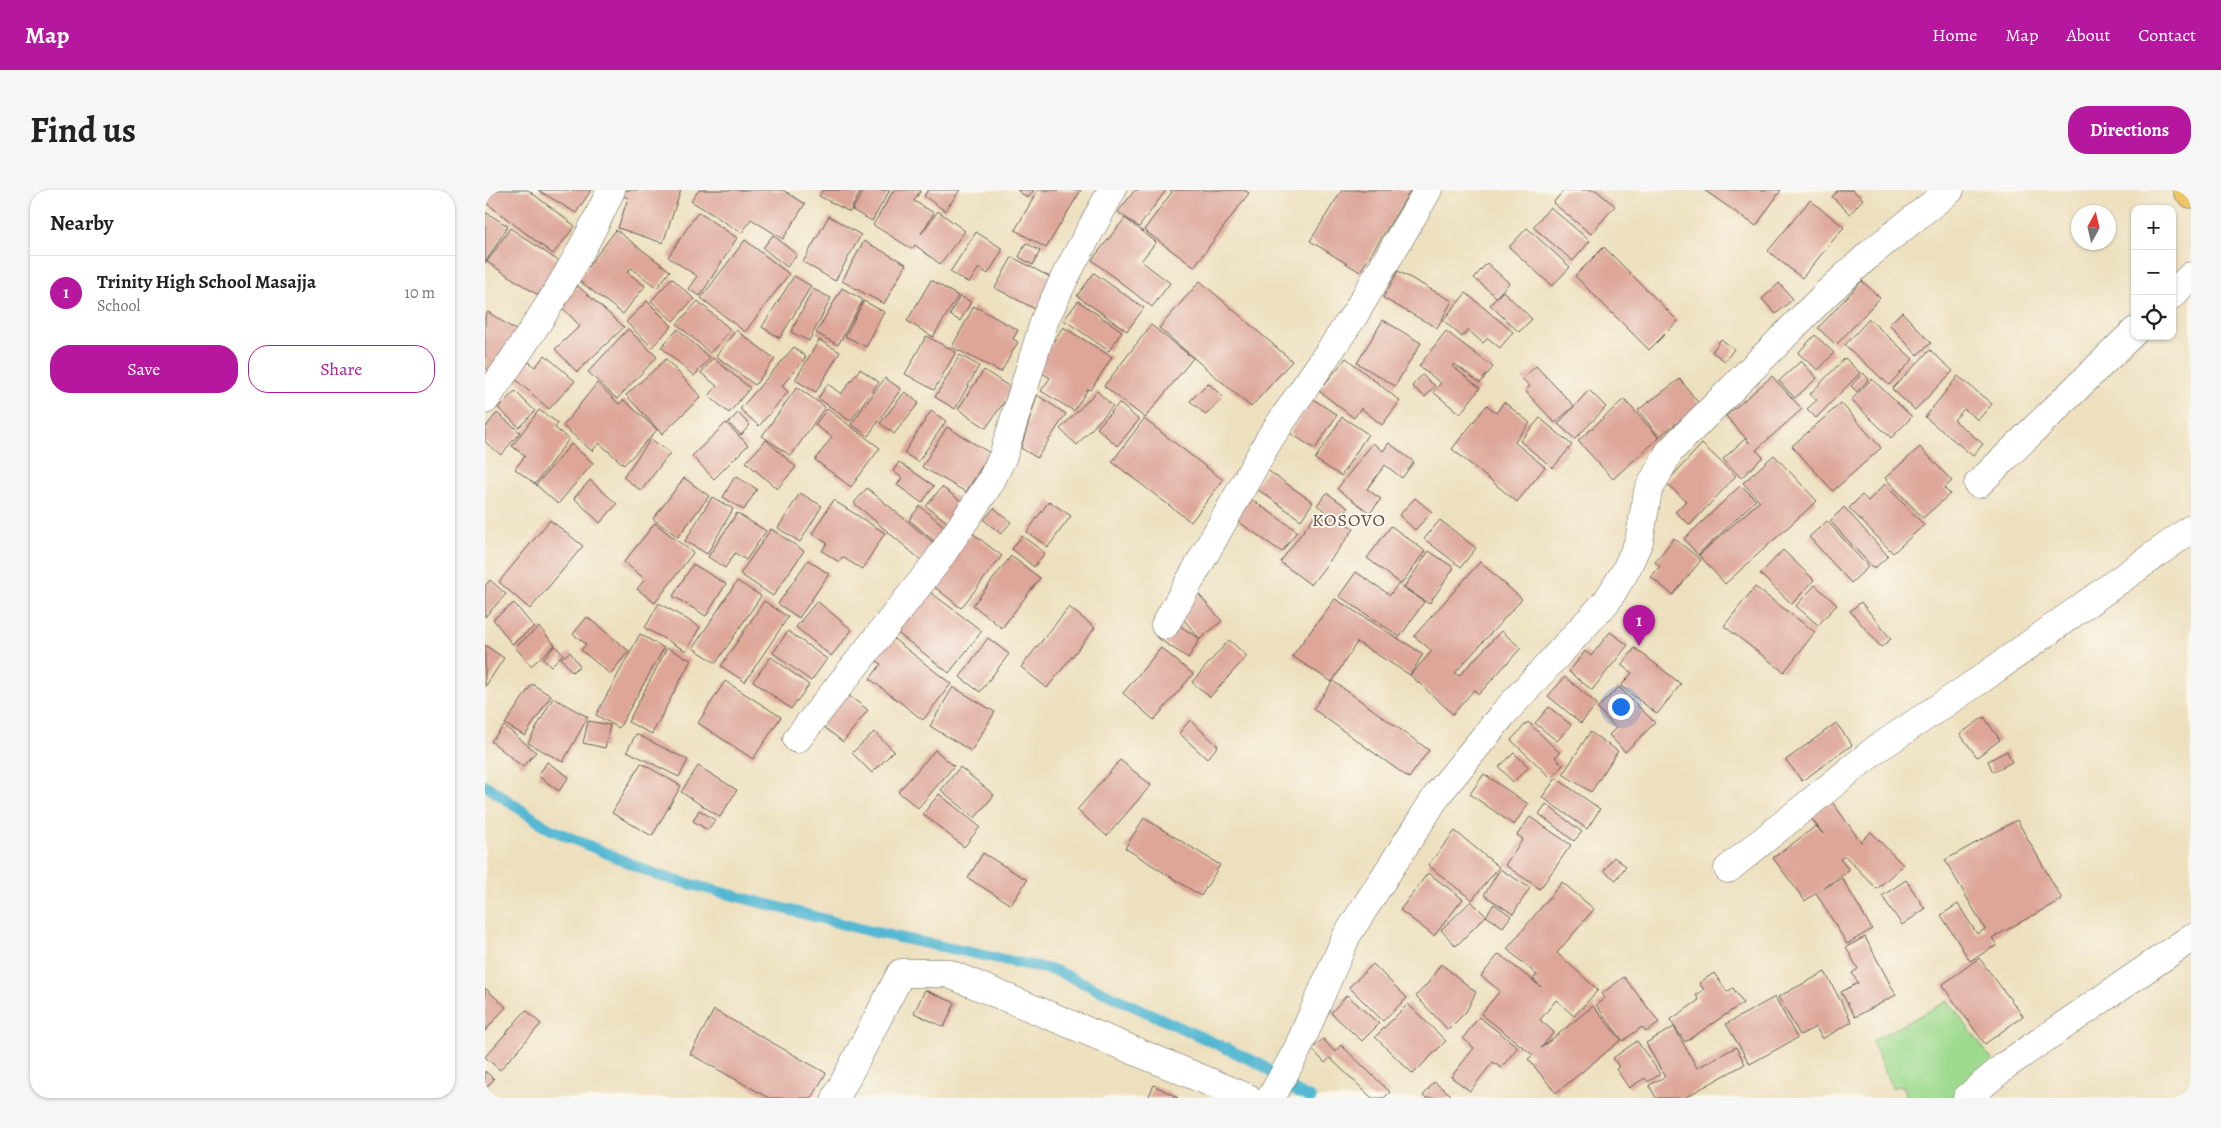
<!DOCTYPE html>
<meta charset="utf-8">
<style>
:root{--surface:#fff;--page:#f6f6f6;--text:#222;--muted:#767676;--line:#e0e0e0;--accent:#b5179e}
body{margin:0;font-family:Alegreya,serif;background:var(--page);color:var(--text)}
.controls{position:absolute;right:15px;top:15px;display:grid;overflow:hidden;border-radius:10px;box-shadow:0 1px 4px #0004}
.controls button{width:45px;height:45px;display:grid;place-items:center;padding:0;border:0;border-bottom:1px solid var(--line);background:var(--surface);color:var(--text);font:25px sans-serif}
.compass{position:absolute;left:1586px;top:15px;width:45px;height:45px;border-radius:50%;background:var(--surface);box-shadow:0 1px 4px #0004;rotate:8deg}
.you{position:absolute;left:1135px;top:516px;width:18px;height:18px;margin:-12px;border:4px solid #fff;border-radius:50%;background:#1a73e8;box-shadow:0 0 0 8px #1a73e833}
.badge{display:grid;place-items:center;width:32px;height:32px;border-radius:50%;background:var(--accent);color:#fff;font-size:16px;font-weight:700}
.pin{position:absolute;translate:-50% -41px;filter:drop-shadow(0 1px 2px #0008)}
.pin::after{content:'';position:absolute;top:26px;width:18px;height:15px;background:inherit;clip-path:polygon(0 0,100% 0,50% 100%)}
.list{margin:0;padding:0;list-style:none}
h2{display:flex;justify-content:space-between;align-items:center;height:65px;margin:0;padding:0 20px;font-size:21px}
h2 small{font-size:16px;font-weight:400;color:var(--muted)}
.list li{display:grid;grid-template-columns:32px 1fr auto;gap:15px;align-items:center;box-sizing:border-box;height:75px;padding:0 20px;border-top:1px solid var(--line)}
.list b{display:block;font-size:19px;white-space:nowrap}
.list p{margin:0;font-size:16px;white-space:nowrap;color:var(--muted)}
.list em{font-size:16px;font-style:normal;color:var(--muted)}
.actions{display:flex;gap:10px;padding:15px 20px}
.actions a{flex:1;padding:11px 0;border:1px solid var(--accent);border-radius:20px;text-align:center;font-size:18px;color:var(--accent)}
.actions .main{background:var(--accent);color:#fff}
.icon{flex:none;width:28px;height:28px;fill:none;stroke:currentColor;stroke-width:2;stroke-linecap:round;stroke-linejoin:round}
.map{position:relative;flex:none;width:1706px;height:908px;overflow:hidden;border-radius:20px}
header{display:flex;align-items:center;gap:30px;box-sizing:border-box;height:70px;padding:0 25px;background:var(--accent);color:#fff}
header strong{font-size:24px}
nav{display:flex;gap:28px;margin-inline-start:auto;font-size:18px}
.intro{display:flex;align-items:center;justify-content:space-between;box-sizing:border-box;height:120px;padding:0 30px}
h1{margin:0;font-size:35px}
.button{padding:12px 22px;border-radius:20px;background:var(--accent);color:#fff;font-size:18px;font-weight:700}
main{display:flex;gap:30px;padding:0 30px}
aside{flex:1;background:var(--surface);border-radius:20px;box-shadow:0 1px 4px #0004}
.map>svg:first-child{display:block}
</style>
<header>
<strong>Map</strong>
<nav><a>Home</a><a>Map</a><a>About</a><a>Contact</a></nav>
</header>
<div class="intro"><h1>Find us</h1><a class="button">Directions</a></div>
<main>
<aside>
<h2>Nearby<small></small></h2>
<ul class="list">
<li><span class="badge">1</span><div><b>Trinity High School Masajja</b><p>School</p></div><em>10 m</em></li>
</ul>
<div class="actions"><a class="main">Save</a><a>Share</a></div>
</aside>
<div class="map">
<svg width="1706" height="908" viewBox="0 0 1706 908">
<rect width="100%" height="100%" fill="#fbf7ec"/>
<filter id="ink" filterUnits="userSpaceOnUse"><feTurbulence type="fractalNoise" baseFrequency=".02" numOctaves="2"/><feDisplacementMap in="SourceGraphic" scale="10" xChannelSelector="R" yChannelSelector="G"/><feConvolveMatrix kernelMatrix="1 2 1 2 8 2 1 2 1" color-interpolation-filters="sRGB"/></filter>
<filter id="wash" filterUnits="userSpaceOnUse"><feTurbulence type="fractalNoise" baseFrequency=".0096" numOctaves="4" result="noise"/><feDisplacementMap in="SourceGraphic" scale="20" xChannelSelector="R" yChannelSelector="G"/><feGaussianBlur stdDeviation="1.12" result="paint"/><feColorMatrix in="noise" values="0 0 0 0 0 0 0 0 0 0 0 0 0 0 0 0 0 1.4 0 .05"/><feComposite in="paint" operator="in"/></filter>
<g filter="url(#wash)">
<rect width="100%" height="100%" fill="#ede0bf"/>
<path fill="#9dda8e" stroke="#5c7b55" d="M1463 811 1514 879 1487 908H1422L1418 895 1407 898 1387 851Z"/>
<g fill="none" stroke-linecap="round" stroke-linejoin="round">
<path stroke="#55b8d3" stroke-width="11" d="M0 595 63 638 174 686 388 742 572 781 775 874 812 902 826 908"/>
</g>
<g id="blocks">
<path fill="#dda699" d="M0 0H43L90 36 68 64 0 12Z
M53 0H106L91 23Z
M137 0H196L178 53 133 38 143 8 135 5Z
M214 0H298L320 14 298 49 266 29 257 43 206 11Z
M338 0H376L365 22 334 6Z
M379 0H405L387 31 367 20Z
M409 0H436L429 11 449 23 436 44 453 21 480 41 455 74 430 55 427 59 388 35Z
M443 0H475L460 21 439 6Z
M532 0H549L543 8Z
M553 0H596L561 58 530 40Z
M650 0H681L654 37 633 22Z
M685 0H759L764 3 709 77 659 40 687 2Z
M857 0H926L875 82 825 51Z
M1079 0H1111L1130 16 1106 44 1068 13Z
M1219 0H1296L1271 36Z
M1353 0H1367L1378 9 1365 24 1347 7Z
M1325 10 1359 37 1317 88 1283 61Z
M1065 17 1105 51 1088 71 1048 37Z
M0 22 23 36 0 73Z
M213 22 252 48 215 106 203 99 212 86 183 67Z
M344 26 376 45 350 91 318 72Z
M640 28 671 52 656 71 685 93 667 117 607 70Z
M25 38 75 72 53 105 2 72Z
M1042 38 1085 77 1067 96 1024 57Z
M131 40 185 81 172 98 146 78 142 82 160 96 138 124 93 90Z
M491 42 518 59 503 84 494 78 484 93 465 82Z
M288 45 312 65 302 77 278 58Z
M260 50 304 84 260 142 216 108Z
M379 51 421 74 399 114 357 91Z
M541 53 555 61 548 75 534 67Z
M1119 57 1193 131 1164 160 1090 86Z
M527 67 567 88 550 119 510 98Z
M1002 73 1024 93 1011 107 989 88Z
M913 81 967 111 952 138 898 108Z
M609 83 659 118 642 141 592 106Z
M309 86 326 96 295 148 277 137Z
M187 88 209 109 188 131 166 111Z
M446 90 473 106 448 147 422 131Z
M715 91 807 171 766 217 674 138Z
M1377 91 1395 108 1351 155 1333 138Z
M1294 93 1308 109 1291 124 1277 109Z
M93 96 139 137 92 182 70 159 95 136 74 114Z
M357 98 378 110 353 155 331 143Z
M328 99 346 108 324 151 306 142Z
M1018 101 1047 129 1034 142 1005 115Z
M981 103 1028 142 1015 158 1003 148 998 153 983 140 977 147 958 130Z
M475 106 486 112 475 131 465 125Z
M162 111 187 136 167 157 141 132Z
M213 111 246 140 225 163 192 134Z
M379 111 399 122 381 157 360 146Z
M593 111 637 141 624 161 579 130Z
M489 116 533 140 528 149 533 152 516 182 467 157Z
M3 122 35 143 8 183 0 177V126Z
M1417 122 1446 153 1432 165 1404 134Z
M1384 129 1428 169 1404 195 1360 155Z
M898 130 936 153 910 196 872 173Z
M666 135 708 168 660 228 619 196Z
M578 137 627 167 606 200 603 199 589 221 556 201 565 188 554 181 558 167Z
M143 139 172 167 132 209 103 182Z
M193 139 225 168 209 186 176 157Z
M251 140 290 169 270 195 231 166Z
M961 141 1008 177 995 193 970 174 967 176 995 198 975 224 948 202 956 193 934 176Z
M1330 145 1349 163 1333 180 1313 163Z
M441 146 471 162 449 200 420 184Z
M1236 149 1249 159 1240 171 1227 162Z
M334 150 355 162 331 202 310 190Z
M309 157 321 167 297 196 303 202 274 236 255 219Z
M1445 160 1468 181 1430 220 1407 199Z
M60 165 90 191 64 219 29 188 44 172 50 177Z
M475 165 494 176 470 219 450 207Z
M228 168 265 198 244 223 224 206 232 196 216 183Z
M861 168 915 211 897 235 876 218 869 228 834 201Z
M1360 168 1375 183 1331 228 1322 219 1332 210 1325 204Z
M181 169 216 207 177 244 141 205Z
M1316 171 1332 188 1310 208 1294 191Z
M1051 176 1089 216 1070 233 1040 201 1045 196 1037 189Z
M375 179 394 192 365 231 333 208 343 194 356 204Z
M499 180 528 199 501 238 473 219Z
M1378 183 1384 189 1372 202 1366 196Z
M937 185 950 196 940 207 927 196Z
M1287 186 1317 219 1271 260 1278 267 1256 288 1238 269 1260 249 1265 253 1241 226Z
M1473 186 1507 214 1493 230 1479 219 1469 230 1498 254 1488 266 1440 227Z
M400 188 416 199 383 246 366 234Z
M1195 189 1215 215 1174 247 1153 220Z
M1387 189 1427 227 1406 248 1366 210Z
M112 193 134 214 139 210 172 240 139 275 114 253 107 261 78 236Z
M723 193 738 207 721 225 705 211Z
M312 197 340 217 306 266 277 246Z
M1104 200 1121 217 1090 249 1073 234Z
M30 201 50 221 34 237 13 218Z
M612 201 628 216 592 255 575 239Z
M420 202 434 213 409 244 395 233Z
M552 205 581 224 552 268 536 258Z
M828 209 852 225 830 259 805 243Z
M1139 209 1174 248 1128 289 1093 251Z
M1019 212 1045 233 1029 252 1060 277 1032 312 967 259 1002 215 1011 223Z
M634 213 654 230 632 256 612 238Z
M1356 213 1396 258 1348 301 1307 256Z
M342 219 395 258 366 297 330 270 347 247 330 235Z
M54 220 73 233 70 238 84 249 50 294 30 279 40 266 27 256Z
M446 221 461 231 433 272 419 263Z
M12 223 35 242 16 265 0 252V238Z
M253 223 265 235 256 245 243 233Z
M857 227 883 244 856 286 830 269Z
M1055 228 1087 255 1068 278 1035 251Z
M659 229 738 290 706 332 627 272Z
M241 233 263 255 229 289 207 266Z
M462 237 505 263 481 302 437 277Z
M166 249 185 263 156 301 138 287Z
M281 250 311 277 292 299 261 272Z
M888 253 898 261 904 253 929 272 917 288 900 275 882 299 896 309 885 323 852 299Z
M86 254 108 273 73 314 51 295Z
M1217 254 1251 286 1205 335 1190 322 1201 311 1181 293Z
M1435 257 1467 291 1459 298 1465 304 1438 328 1400 288Z
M1289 265 1332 311 1240 394 1214 365 1275 311 1258 293Z
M414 272 449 296 437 313 412 295 417 288 408 281Z
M782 280 828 312 816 330 769 297Z
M250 286 272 299 259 320 238 307Z
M199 288 224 306 193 347 168 329Z
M105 290 132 314 115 333 89 308Z
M1400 294 1439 335 1408 363 1364 318 1377 305 1383 311Z
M1256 295 1271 310 1213 365 1199 349Z
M457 297 481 315 465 334 441 316Z
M382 298 450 354 436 370 369 313Z
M315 303 337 316 315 352 293 338Z
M842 303 863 318 855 329 869 339 826 395 795 372 832 323 843 331 846 326 832 315Z
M227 307 248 319 222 364 200 351Z
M763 307 812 341 797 362 748 328Z
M930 308 947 322 930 340 914 325Z
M348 310 400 343 377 379 357 367 354 372 337 361 342 353 327 344Z
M564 311 586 326 563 357 542 342Z
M435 316 461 338 449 351 424 330Z
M1359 317 1403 366 1389 379 1345 331Z
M509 318 526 332 516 344 499 330Z
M252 323 281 341 261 370 250 363 240 378 223 367Z
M65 330 98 356 45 419 14 392Z
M955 330 991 358 976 377 939 349Z
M1342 331 1383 377 1366 393 1324 347Z
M170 333 208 363 170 413 152 399 160 389 139 372Z
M906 336 940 361 916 394 882 368Z
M286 339 319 361 288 406 255 384Z
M487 343 517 366 476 418 447 395Z
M537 346 560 363 549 377 527 359Z
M1189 348 1216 370 1188 405 1166 387 1175 376 1170 372Z
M1298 360 1329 390 1307 414 1275 384Z
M944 361 969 378 944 414 919 397Z
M526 366 555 388 517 438 488 415Z
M323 370 344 384 314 428 293 414Z
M995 372 1037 409 970 483 974 486 1016 441 1036 458 994 504 989 500 968 524 925 485 872 452 847 492 807 466 850 409 938 464 925 485 947 461 929 446Z
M208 374 241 394 221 426 188 406Z
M871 382 905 405 913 394 939 412 915 447 854 406Z
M5 390 21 404 0 427V396Z
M252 391 276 406 231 473 208 458Z
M1330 395 1352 415 1333 435 1311 416Z
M437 396 497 441 464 483 405 437Z
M1270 397 1330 442 1299 482 1239 436Z
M709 399 737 431 715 449 688 417Z
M279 411 303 427 260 492 236 476Z
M332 411 367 440 346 466 311 437Z
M1376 412 1406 449 1396 457 1365 421Z
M29 413 49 437 27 454 8 429Z
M174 413 215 437 201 461 160 438Z
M584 417 610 438 562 498 536 477Z
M102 427 144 461 125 484 96 460 101 454 88 444Z
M684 429 715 449 703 468 671 447Z
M54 437 70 455 46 476 30 457Z
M303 441 342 469 326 491 288 463Z
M400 442 466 494 438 530 385 489 396 474 383 464Z
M1125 442 1143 455 1107 500 1084 482 1100 461 1106 466Z
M155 444 179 458 134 538 111 525Z
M503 448 524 464 495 502 475 487Z
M744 450 762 466 725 507 707 492Z
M0 455 19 468 0 497Z
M70 456 78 464 66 476 58 469Z
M182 458 206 470 167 544 143 532Z
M676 458 708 484 669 530 638 503Z
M1150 458 1196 494 1172 524 1136 496 1147 483 1136 475Z
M85 462 95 476 87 482 76 468Z
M286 467 324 495 306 519 268 491Z
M1080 487 1112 514 1096 533 1063 506Z
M240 491 296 527 268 569 213 533Z
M848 491 944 560 924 588 828 519Z
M47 494 66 506 40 546 20 534Z
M468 497 510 522 486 561 445 536Z
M1134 497 1170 533 1140 562 1124 545 1131 538 1112 518Z
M359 502 383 520 358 552 334 533Z
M68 508 103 527 78 572 43 553Z
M1064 517 1086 535 1072 551 1050 533Z
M1499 527 1515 550 1492 567 1475 544Z
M705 530 733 556 722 569 694 543Z
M103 531 125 535 120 558 98 553Z
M1043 532 1075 563 1070 567 1078 575 1066 588 1026 550Z
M1351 533 1367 555 1317 591 1301 570Z
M19 536 51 562 38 577 6 551Z
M389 542 409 561 387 583 367 563Z
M1105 542 1133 561 1106 602 1078 584Z
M151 544 203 570 194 587 142 561Z
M450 560 469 576 433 618 413 602Z
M1522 561 1527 572 1508 582 1503 571Z
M1029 563 1044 577 1028 592 1014 577Z
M635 570 666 595 622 646 592 620Z
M62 572 84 587 74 601 53 586Z
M156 573 196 596 167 646 127 623Z
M213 576 252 600 235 627 196 602Z
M475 577 509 605 490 628 456 600Z
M999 584 1043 614 1029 635 985 604Z
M1071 588 1115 619 1102 639 1057 607Z
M1340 602 1376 652 1386 642 1418 675 1392 699 1360 666 1355 669 1364 680 1339 698 1357 688 1387 739 1362 754 1331 703 1320 711 1288 668 1331 636 1338 644 1319 618Z
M454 604 495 637 479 657 438 624Z
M1061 614 1097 642 1089 651 1054 624Z
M214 620 230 630 223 640 208 631Z
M1045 627 1086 655 1055 699 1020 675 1038 649 1032 645Z
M659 628 735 675 716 706 640 658Z
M1532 630 1577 709 1507 748 1512 755 1485 771 1456 725 1473 714 1492 744 1500 739 1460 670Z
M970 641 1014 677 987 710 943 675Z
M498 663 542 690 526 715 483 688Z
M1129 667 1141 676 1131 690 1119 681Z
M1015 679 1045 698 1028 724 999 705Z
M943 683 978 709 949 746 915 720Z
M1421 690 1440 719 1417 735 1397 706Z
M1077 692 1109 719 1072 763 1113 800 1089 826 1071 810 1055 830 1069 842 1056 858 1108 816 1136 850 1071 903 1043 869 1048 865 996 824 1015 801 996 786 1014 764 1056 797 1048 789 1052 785 1022 759Z
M986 711 1001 726 971 756 956 740Z
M1009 714 1026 726 1018 737 1001 726Z
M1380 747 1411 805 1370 827 1356 802 1373 793 1367 783 1373 779 1361 757Z
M1494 768 1538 826 1500 854 1457 795Z
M888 774 922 808 898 831 864 797Z
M956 774 991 802 981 822 963 840 931 806 943 793Z
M1340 782 1367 832 1337 849 1331 837 1315 845 1293 807Z
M1229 783 1242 802 1248 798 1258 813 1200 852 1185 830 1214 810 1211 805 1219 800 1214 793Z
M1139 787 1174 832 1161 842 1157 837 1138 851 1111 815 1120 808 1116 804Z
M0 798 21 817 0 841Z
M440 800 470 813 459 837 429 823Z
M862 805 894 834 877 851 846 823Z
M1290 807 1312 848 1265 874 1241 834Z
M923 814 961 851 928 884 890 847Z
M41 820 56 834 15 880 0 867Z
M229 820 341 883 327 908H284L205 864Z
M994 827 1033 857 1016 878 1008 872 985 901 966 887 989 858 978 848Z
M1189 837 1212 878 1251 857 1260 874 1199 908H1171L1164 895 1180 887 1161 853Z
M838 849 850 862 856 855 905 902 899 908H887L845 868 840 873 827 859Z
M1152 851 1175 884 1163 892 1160 888 1144 898 1131 879 1134 877 1128 868Z
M0 881 9 889 0 899Z
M949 892 966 905 963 908H941L938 906Z
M669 895 693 908H663Z"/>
</g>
</g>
<g filter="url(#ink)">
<use href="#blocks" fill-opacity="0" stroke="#656155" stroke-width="1"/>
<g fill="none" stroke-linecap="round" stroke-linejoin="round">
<defs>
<path id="minor" d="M1687 105 1706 86
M0 210C47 143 92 76 126 0
M1493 294 1650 141
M680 435 785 248 870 124 943 0
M312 549 451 373 505 293 518 266 560 129 581 85 627 0
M1243 679 1390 560 1495 490 1706 339
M351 908 416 783H462L763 908
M786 908 812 860 862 745 953 604 1018 524 1122 411 1141 380 1154 351 1163 301 1184 262 1342 103 1387 62 1465 0
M1482 908 1521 875 1706 748"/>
<path id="major" d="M1702 0 1706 4"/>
</defs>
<use href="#minor" stroke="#656155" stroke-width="29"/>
<use href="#major" stroke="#656155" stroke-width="29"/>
<use href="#minor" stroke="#fff" stroke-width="28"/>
<use href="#major" stroke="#eec469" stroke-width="28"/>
</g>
</g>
<g text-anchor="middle" stroke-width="4" stroke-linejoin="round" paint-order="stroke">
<g font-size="18" letter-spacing="1" fill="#604c48" stroke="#fbf7ec">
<text x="864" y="336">KOSOVO</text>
</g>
</g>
</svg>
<div class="controls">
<button>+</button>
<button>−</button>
<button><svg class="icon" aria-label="locate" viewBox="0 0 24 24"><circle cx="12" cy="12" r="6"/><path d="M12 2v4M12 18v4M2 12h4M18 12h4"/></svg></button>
</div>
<svg class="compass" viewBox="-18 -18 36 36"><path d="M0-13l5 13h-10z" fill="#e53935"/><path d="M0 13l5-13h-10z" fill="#767676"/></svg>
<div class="you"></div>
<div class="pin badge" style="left:1154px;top:456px">1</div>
</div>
</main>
